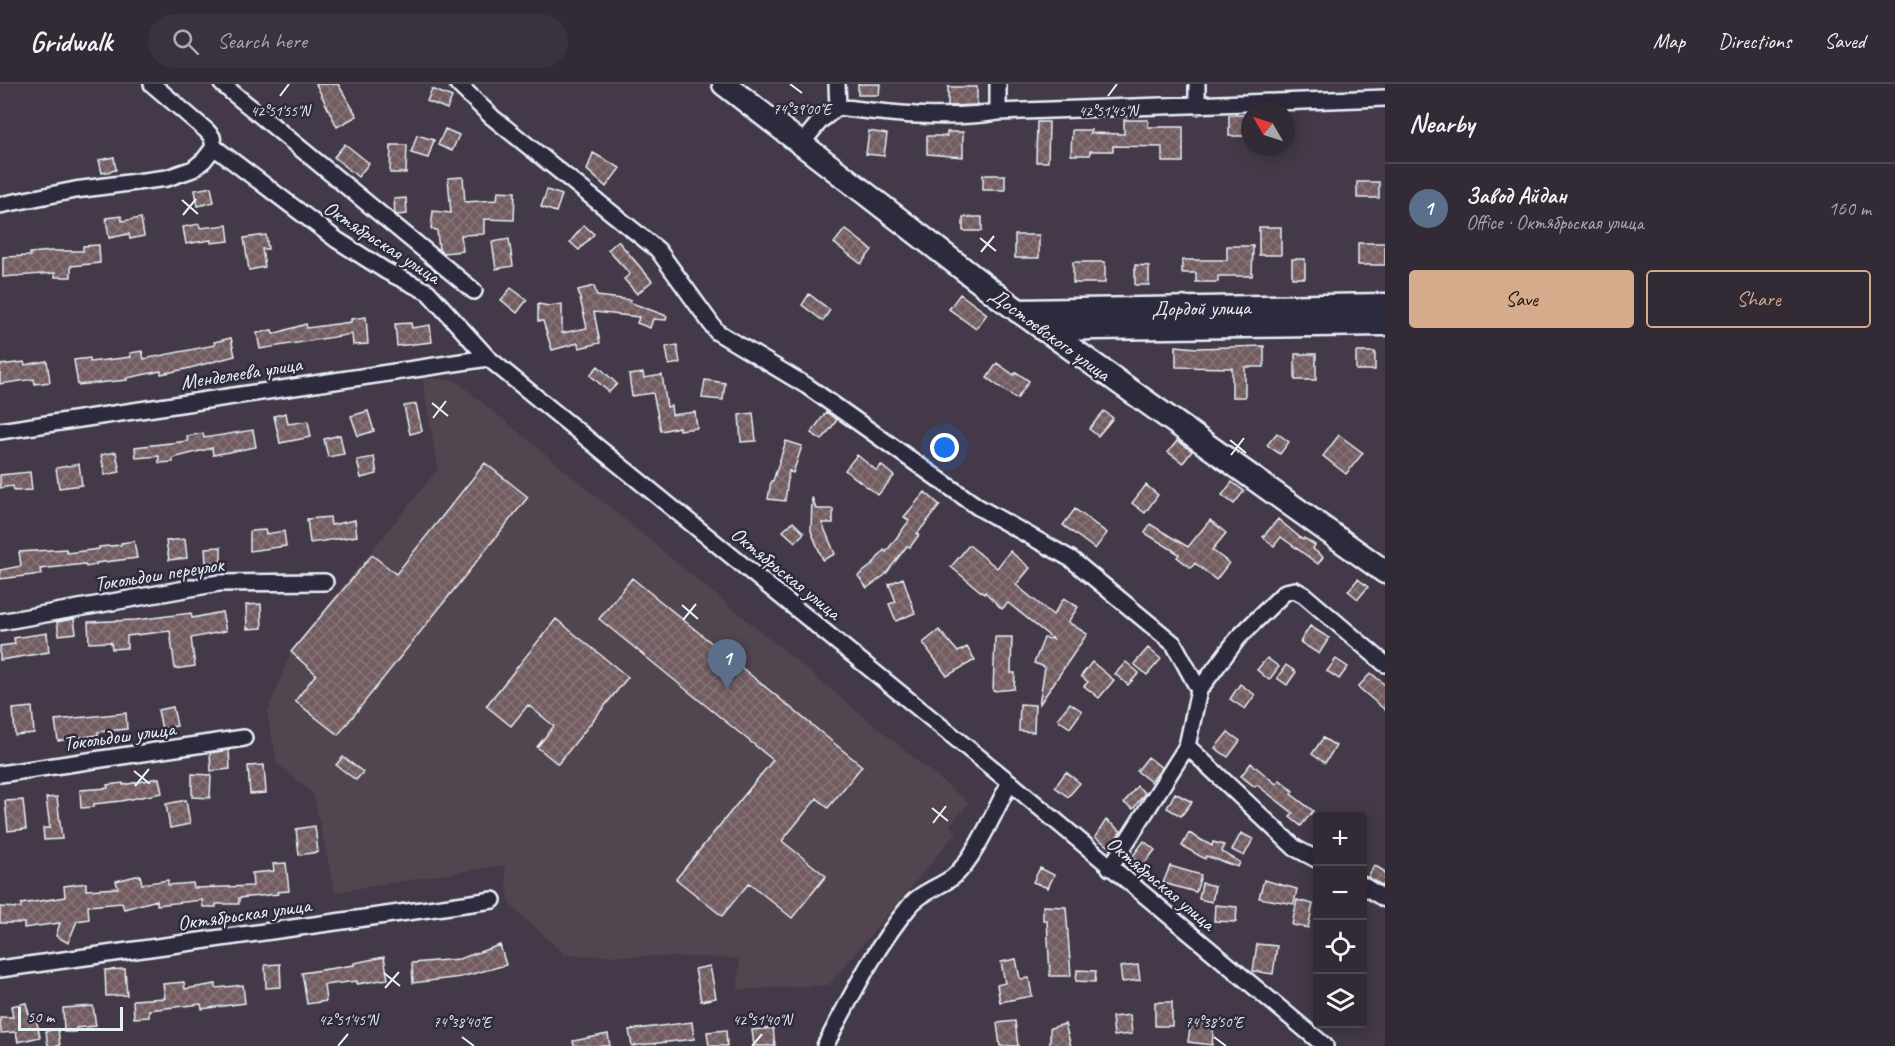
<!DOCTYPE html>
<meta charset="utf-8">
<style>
:root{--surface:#322b36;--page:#3a333e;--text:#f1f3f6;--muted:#a8a7ad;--line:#4d4751;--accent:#d6ab8b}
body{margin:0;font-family:Caveat,sans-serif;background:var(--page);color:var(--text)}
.controls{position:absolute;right:18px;bottom:18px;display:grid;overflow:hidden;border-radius:6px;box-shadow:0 3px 15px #0003}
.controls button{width:54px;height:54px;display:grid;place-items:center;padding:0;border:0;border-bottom:2px solid var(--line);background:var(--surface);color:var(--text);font:30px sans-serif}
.compass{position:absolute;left:1241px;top:18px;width:54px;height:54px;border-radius:50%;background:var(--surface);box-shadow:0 3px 15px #0003;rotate:309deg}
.scale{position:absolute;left:18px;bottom:15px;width:105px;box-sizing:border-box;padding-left:6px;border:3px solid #e8f1f8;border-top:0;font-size:16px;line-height:21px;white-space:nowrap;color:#e8f1f8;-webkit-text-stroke:4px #2f2a3d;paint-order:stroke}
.you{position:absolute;left:945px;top:364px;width:21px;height:21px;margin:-15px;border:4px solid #fff;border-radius:50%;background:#1a73e8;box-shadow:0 0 0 9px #1a73e833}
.badge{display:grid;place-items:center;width:39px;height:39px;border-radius:50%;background:var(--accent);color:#fff;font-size:20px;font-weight:700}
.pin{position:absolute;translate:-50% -50px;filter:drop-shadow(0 2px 3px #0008)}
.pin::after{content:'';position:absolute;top:32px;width:21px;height:18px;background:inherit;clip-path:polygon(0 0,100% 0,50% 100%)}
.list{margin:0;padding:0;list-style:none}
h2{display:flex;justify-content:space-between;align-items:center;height:78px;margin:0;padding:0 24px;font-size:26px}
h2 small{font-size:20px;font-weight:400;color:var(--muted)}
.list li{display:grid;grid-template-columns:39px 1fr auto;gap:18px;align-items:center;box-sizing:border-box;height:90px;padding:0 24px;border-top:2px solid var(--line)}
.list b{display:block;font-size:22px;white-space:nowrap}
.list p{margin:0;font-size:20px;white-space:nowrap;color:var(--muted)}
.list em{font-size:20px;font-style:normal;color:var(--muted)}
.actions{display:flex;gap:12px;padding:18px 24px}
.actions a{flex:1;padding:14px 0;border:2px solid var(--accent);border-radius:6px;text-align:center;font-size:21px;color:var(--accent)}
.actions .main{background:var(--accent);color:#111}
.icon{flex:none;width:33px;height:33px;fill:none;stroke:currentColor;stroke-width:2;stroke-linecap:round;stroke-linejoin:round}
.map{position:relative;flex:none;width:1385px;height:962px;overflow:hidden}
header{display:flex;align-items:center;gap:36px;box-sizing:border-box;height:84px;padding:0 30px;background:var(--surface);border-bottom:2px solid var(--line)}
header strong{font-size:28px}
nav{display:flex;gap:33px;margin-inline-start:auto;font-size:21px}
.search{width:420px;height:54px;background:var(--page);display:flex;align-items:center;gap:15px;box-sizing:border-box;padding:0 21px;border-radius:33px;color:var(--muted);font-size:22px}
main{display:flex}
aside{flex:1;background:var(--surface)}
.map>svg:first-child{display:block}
</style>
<header>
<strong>Gridwalk</strong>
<div class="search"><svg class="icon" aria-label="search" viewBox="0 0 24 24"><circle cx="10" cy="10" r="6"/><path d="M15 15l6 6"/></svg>Search here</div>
<nav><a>Map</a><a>Directions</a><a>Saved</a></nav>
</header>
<main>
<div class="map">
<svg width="1385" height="962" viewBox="0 0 1385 962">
<defs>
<pattern id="building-cross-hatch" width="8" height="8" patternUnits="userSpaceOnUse" patternTransform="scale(1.5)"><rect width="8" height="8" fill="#725c60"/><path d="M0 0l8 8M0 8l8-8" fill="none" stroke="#867478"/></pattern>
</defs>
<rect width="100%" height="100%" fill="#433948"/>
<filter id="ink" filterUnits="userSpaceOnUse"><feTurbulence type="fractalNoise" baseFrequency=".0167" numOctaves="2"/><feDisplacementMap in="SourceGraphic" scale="12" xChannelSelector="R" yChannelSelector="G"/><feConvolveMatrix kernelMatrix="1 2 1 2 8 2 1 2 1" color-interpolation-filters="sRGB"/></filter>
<g filter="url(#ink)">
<path fill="#51444f" d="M422 294 455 296 969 719 950 742 957 748 829 901 738 906 739 874 565 871 510 821 504 781 335 808 313 710 277 679 267 629 292 565 438 385Z"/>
<path fill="url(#building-cross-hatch)" stroke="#e8f1f8" stroke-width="1.5" d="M316 0H338L357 32 337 43Z
M858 0H880L879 11H858Z
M948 3H977V21L948 22Z
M432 5 452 13 447 25 427 17Z
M1229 31H1249V52H1229Z
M1124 36H1148V43H1183V78H1162V63L1113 62V67H1090V71H1071L1072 46H1091L1090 49 1124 50Z
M1037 38H1049L1048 78H1036Z
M445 45 459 51 452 67 438 61Z
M869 47 887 50 884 72 866 70Z
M947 48H963V73L927 70V52H947Z
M417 51 434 56 428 74 411 69Z
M345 60 369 79 358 93 334 73Z
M391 61H407L406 89H390Z
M593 69 620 84 606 103 587 86Z
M114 73 116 86 102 89 99 76Z
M983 91H1005V106H983Z
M463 93 465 118 497 116 498 107 515 108 514 136 484 135V150L461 151 463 167 443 169 439 166 437 146 431 145 433 127 451 129 448 94Z
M1357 98H1379V114H1357Z
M211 103 214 118 198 122 195 106Z
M547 106 562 111 556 128 541 123Z
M406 114 407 130 397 131 395 130 394 115Z
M121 132 122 137 141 134 144 152 130 155 129 150 109 154 106 134Z
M963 133H982V147H963Z
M199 140 200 144 227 141 229 157 211 159V156L186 160 183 143Z
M584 141 594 150 579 166 570 158Z
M1259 143H1281V171H1259Z
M845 145 872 166 861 180 834 159Z
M266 151 268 165H262L265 183 249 186 244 154Z
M1015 151H1039V174H1015Z
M509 155 513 182 496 185 492 158Z
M618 157 652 197 637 210 624 195 630 190 608 166Z
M1358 159H1385V181H1358Z
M99 161 100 179 71 182V193H55V189L3 193V173L30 172V169L52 167H83V162Z
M1227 162H1253L1252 192H1218V198H1196V189H1182V176H1227Z
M1292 175H1305V194H1292Z
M1073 178H1105V199H1073Z
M1135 181 1149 182V201H1135Z
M594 202 597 212 631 216 629 218 667 232 666 236 653 235 650 244 637 239 639 233 594 228 600 259 579 264 578 259 552 266 543 237H538V220L549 222 562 220V249L587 244 578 206Z
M511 204 527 216 517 229 501 216Z
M809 210 830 226 823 237 802 221Z
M960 210 987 230 976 245 949 225Z
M366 233 368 260 353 261 352 250 260 265 257 249 272 246 273 250 306 240 307 244 351 238V235Z
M411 239 412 244 430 241 432 258 397 262 395 240Z
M231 254 235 272 186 285 161 290V287L127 294V296L78 301 74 276 90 274V278L131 273 130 269 142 267 144 275 215 261 214 258Z
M677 261 680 279 669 281 666 263Z
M1176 262 1197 264 1264 262V283H1245V313H1232V284L1176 283Z
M1356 268H1375V286H1356Z
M1295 270H1316V296H1295Z
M47 277 50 298 35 300 34 295 0 300V281L24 278 25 281Z
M997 279 1014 291 1016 288 1029 297 1017 315 987 294Z
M598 282 617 300 609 308 590 291Z
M643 289 644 294 662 291 667 323 671 322 672 331 695 328 697 344 679 346V343L661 347 653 309 632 312 629 291Z
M705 296 725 299 723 316 702 314Z
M416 320 422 347 410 350 404 322Z
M368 327 374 347 358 352 351 332Z
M1104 327 1113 334 1098 352 1089 345Z
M826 328 837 336 822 356 811 349Z
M286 329 288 340 308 337 311 353 280 359 274 332Z
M753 329 756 357 741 358 739 331Z
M253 346 256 363 213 371 212 364 173 374V378L159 379V372L136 374 135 363 188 357 187 352 203 349 204 354Z
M1277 349 1289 358 1280 370 1267 361Z
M340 351 344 370 328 373 324 355Z
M1339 351 1363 369 1346 390 1323 372Z
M786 357 802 362 793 389 789 387 785 417 768 415 771 397H773Z
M1177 357 1192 367 1183 379 1168 368Z
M116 368 120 388 105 391 101 371Z
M857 371 877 387 881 381 894 392 878 411 845 386Z
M374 373 377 390 361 394 357 376Z
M485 379 528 413 338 651 295 617 316 590 291 568 372 471 396 490Z
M79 380 82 401 59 404 56 384Z
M30 388 32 406 14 407 13 402 0 404V391Z
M1232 398 1244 407 1234 420 1222 411Z
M1146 401 1158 411 1145 429 1132 419Z
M925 408 940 421 917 450 919 451 910 463 907 462 885 491 867 504 858 492 872 481 884 466 886 468 909 437 904 433Z
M812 413 816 425H833V439H822L835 470 823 476 811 447Z
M1075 425 1107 449 1095 465 1063 441Z
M330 433 331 441 355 436 357 452 310 459 307 435Z
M1278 435 1303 456 1304 454 1315 461 1313 465 1323 473 1318 480 1281 453 1274 462 1263 453Z
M1210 436 1226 449 1212 466 1229 479 1216 496 1195 479 1191 484 1177 473 1179 470 1145 449 1150 440 1188 463Z
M793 438 804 449 795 458 783 447Z
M265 446 266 450 284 447 286 462 250 467V447Z
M185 455 187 474 169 476 166 457Z
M134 457 137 474 96 479V481L86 483 85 480 40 485 41 490 0 495V486L21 482 19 468 66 465 67 469 99 465V463L121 461V459Z
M969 461 997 484 1010 467 1030 484 1016 501 1053 531 1064 514 1078 523 1068 538 1087 550 1039 621 1045 583 1034 579 1044 554 1053 555 1008 519 1002 525 985 508 984 510 951 483Z
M221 463V478L206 479 205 464Z
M632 494 862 682 828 724 817 714 782 757 826 792 792 834 749 799 722 832 676 795 773 676 599 535Z
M903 494 915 529 896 537 889 520 896 518 889 500Z
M1358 495 1368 503 1358 515 1348 507Z
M261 520 262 544 247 545 246 521Z
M222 528 226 547 191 554 195 582 175 585 170 547 127 552V564L112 565 111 558 89 559 88 538 136 536 191 529 192 534Z
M74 535 76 549 59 551 57 538Z
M556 535 628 593 558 680 537 663 554 642 528 621 511 642 486 622Z
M1310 542 1329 554 1319 570 1300 558Z
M939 546 958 568 967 563 975 576 947 592 923 559Z
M47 549 49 568 0 576V562L15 560 14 554Z
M995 553H1012L1011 589H1015L1014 605 993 607Z
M1148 564 1161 575 1147 591 1134 580Z
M1267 574 1279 583 1269 596 1257 586Z
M1336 575 1348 583 1339 595 1327 587Z
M1092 578 1114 596 1099 614 1084 602 1088 598 1081 592Z
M1126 578 1139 589 1128 601 1115 590Z
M1286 581 1296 588 1287 601 1277 594Z
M1371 589 1385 601V626L1358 603Z
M1240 600 1255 611 1245 625 1230 615Z
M1070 619 1082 627 1070 644 1057 635Z
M1020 620 1035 621 1034 648 1019 647Z
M32 623 34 649 15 651 13 625Z
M173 623 177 642 162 645 158 626Z
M126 629 127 645 98 648V651L58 657 55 636Z
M1228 648 1240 657 1228 673 1215 664Z
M1323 654 1336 662 1325 679 1312 670Z
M229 666 230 685 211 687 210 669Z
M343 673 363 688 356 696 336 681Z
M1148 673 1162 684 1151 698 1137 687Z
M1251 679 1276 700 1280 696 1293 707 1291 710 1313 727 1301 742 1290 733 1293 729 1257 701 1255 703 1241 692Z
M264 681 266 709 250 710 248 682Z
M1066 688 1080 699 1068 713 1055 703Z
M192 690 211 691 210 714 192 713Z
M159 694 162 709 121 717 94 720V723L81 724 80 706 108 704 107 701 123 699V701Z
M1137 702 1145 709 1133 725 1124 719Z
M1175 709 1192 718 1181 732 1167 724Z
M57 713 62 755 44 756 43 744H50L46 714Z
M23 716 26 745 8 747 5 717Z
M186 716 190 740 170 744 166 720Z
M1106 736 1121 747 1110 763 1095 753Z
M315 742 318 768 299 771 296 745Z
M1189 749 1212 762 1213 758 1224 761 1222 768 1240 778 1238 783 1206 772 1205 775 1182 762Z
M1241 749 1253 755 1244 772 1232 766Z
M1144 757 1155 766 1143 781 1132 773Z
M286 779 289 807 277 808 278 810 239 814V820H216V823H203L202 816 157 821V816L124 825 122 819 88 822 89 835 77 837 68 859 56 852 60 839 24 844V839H0V823L21 824V820L65 813 64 802 86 799V806L118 804 116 797 140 791 142 800 168 796V801L193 799 194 804 253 802 252 789 274 787 273 780Z
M1374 781 1385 788V803L1368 793Z
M1170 782 1201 791 1196 808 1163 799Z
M1040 784 1054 791 1048 804 1033 798Z
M1264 796 1297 805 1294 820 1259 814Z
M1202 799 1215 802 1212 818 1199 815Z
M1297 816 1313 820 1308 844 1292 841Z
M1215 821 1237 823 1236 838 1214 837Z
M1043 822 1066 823 1071 892H1050L1047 836H1043Z
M1257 860 1277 862 1273 890 1253 887Z
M500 861 506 881 461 893 413 899 412 879 459 875Z
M384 873 388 895 357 900V897L324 901 326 917 307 920 302 889 354 881V879Z
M1016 875 1020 895 1029 894 1032 912 1000 918 997 901 1005 899 1001 878Z
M280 880 281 903 266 904 265 881Z
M1138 881 1140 896 1122 898 1120 883Z
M710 882 716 914 701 917 695 885Z
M125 885 127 911 106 912 105 886Z
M1077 886 1096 887 1095 898 1076 897Z
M184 898 185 905 216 900V904L243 901 245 919 202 925 201 920 149 926V933L134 934 133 916 165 914 163 900Z
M1155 918H1172V942H1155Z
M26 919 29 931 35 930 40 953 18 958 16 948 1 949 0 933H13L11 922Z
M93 922 96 942 76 944V948H64L63 924Z
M1130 931 1132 950 1114 952 1112 933Z
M1015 937 1018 962H1000L997 939Z
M1191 937 1214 940 1212 961 1188 958Z
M692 938 694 955 632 962 629 946Z
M1065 940 1071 962H1050V944Z
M773 944 775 962H754L752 946Z
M58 945 60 962H48L46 947Z
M726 946 727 962H709L707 948Z
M608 950 610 962H574L573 957Z"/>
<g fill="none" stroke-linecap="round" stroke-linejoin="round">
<defs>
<path id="street" d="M222 0 474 207
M458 0 492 33 658 166 717 248 807 302 978 423 1071 475 1174 560 1199 606
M837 0 838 23
M998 0V28
M1197 0V22
M802 59 821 36 838 23C891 30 944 36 998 28L1385 14
M214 63 337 156 386 187 428 208 488 274 1013 701 1325 962
M0 121 75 106 167 94 193 85 204 76 214 63 212 53 207 47 152 0
M0 347 488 274
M0 538 219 499 325 498
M1187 662 1295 764 1318 776
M0 690 244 654
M1110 784 1187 662 1199 606 1238 554 1285 508 1295 506 1304 511 1385 580
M1362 801 1385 815
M0 885 493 816
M825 962C850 915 874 865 908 824 920 808 938 804 953 793 975 775 996 724 1010 698"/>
<path id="secondary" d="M724 0 1002 215 1385 488
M1018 227 1385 221
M1044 246 1093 244 1385 240"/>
</defs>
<use href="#street" stroke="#e8f1f8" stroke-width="20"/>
<use href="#secondary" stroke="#e8f1f8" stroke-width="27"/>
<use href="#street" stroke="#2f2a3d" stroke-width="15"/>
<use href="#secondary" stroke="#2f2a3d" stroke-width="22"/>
</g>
</g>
<path fill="none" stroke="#e8f1f8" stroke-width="2" d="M790 0 802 9M280 12 289 0M1108 12 1117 0M182 116 198 130M183 131 196 115M980 154 996 167M981 168 994 152M432 319 448 332M433 334 446 317M1230 356 1246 369M1231 371 1244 354M682 521 698 535M683 536 696 520M134 687 150 700M135 702 149 685M932 724 948 737M933 739 946 722M384 889 400 902M385 904 399 888M462 953 474 962M1214 953 1226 962M338 962 348 950M752 962 762 950"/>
<g text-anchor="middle" stroke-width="5" stroke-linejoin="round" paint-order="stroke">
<g font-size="21" fill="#e8f1f8" stroke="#2f2a3d">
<text transform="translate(382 158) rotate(33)" y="7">Октябрьская улица</text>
<text transform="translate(1201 224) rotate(-1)" y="7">Дордой улица</text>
<text transform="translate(1050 250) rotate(36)" y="7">Достоевского улица</text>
<text transform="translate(241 289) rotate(-9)" y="7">Менделеева улица</text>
<text transform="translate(786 489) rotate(39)" y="7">Октябрьская улица</text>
<text transform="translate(159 490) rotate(-9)" y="7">Токольдош переулок</text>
<text transform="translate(119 652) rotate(-8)" y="7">Токольдош улица</text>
<text transform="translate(1161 799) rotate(40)" y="7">Октябрьская улица</text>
<text transform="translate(244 830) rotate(-8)" y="7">Октябрьская улица</text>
</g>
</g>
<g font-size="15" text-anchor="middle" fill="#e8f1f8" stroke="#2f2a3d" stroke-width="5" stroke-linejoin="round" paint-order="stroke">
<text x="802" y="30">74°39'00"E</text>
<text x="280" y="32">42°51'55"N</text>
<text x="1108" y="32">42°51'45"N</text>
<text x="348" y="941">42°51'45"N</text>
<text x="762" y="941">42°51'40"N</text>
<text x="462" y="943">74°38'40"E</text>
<text x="1214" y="943">74°38'50"E</text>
</g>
</svg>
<div class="controls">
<button>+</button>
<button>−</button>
<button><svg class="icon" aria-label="locate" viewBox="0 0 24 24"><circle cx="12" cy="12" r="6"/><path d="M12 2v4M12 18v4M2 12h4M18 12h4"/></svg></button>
<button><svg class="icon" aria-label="layers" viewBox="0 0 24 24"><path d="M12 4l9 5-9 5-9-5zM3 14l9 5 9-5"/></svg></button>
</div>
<svg class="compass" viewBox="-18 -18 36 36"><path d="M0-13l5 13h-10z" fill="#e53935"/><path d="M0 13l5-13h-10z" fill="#a8a7ad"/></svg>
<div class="scale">50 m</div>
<div class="you"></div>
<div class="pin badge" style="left:727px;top:605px;background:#5c6f8a">1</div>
</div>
<aside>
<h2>Nearby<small></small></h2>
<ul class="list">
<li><span class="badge" style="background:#5c6f8a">1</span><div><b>Завод Айдан</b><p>Office · Октябрьская улица</p></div><em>160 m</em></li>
</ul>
<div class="actions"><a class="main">Save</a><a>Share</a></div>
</aside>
</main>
